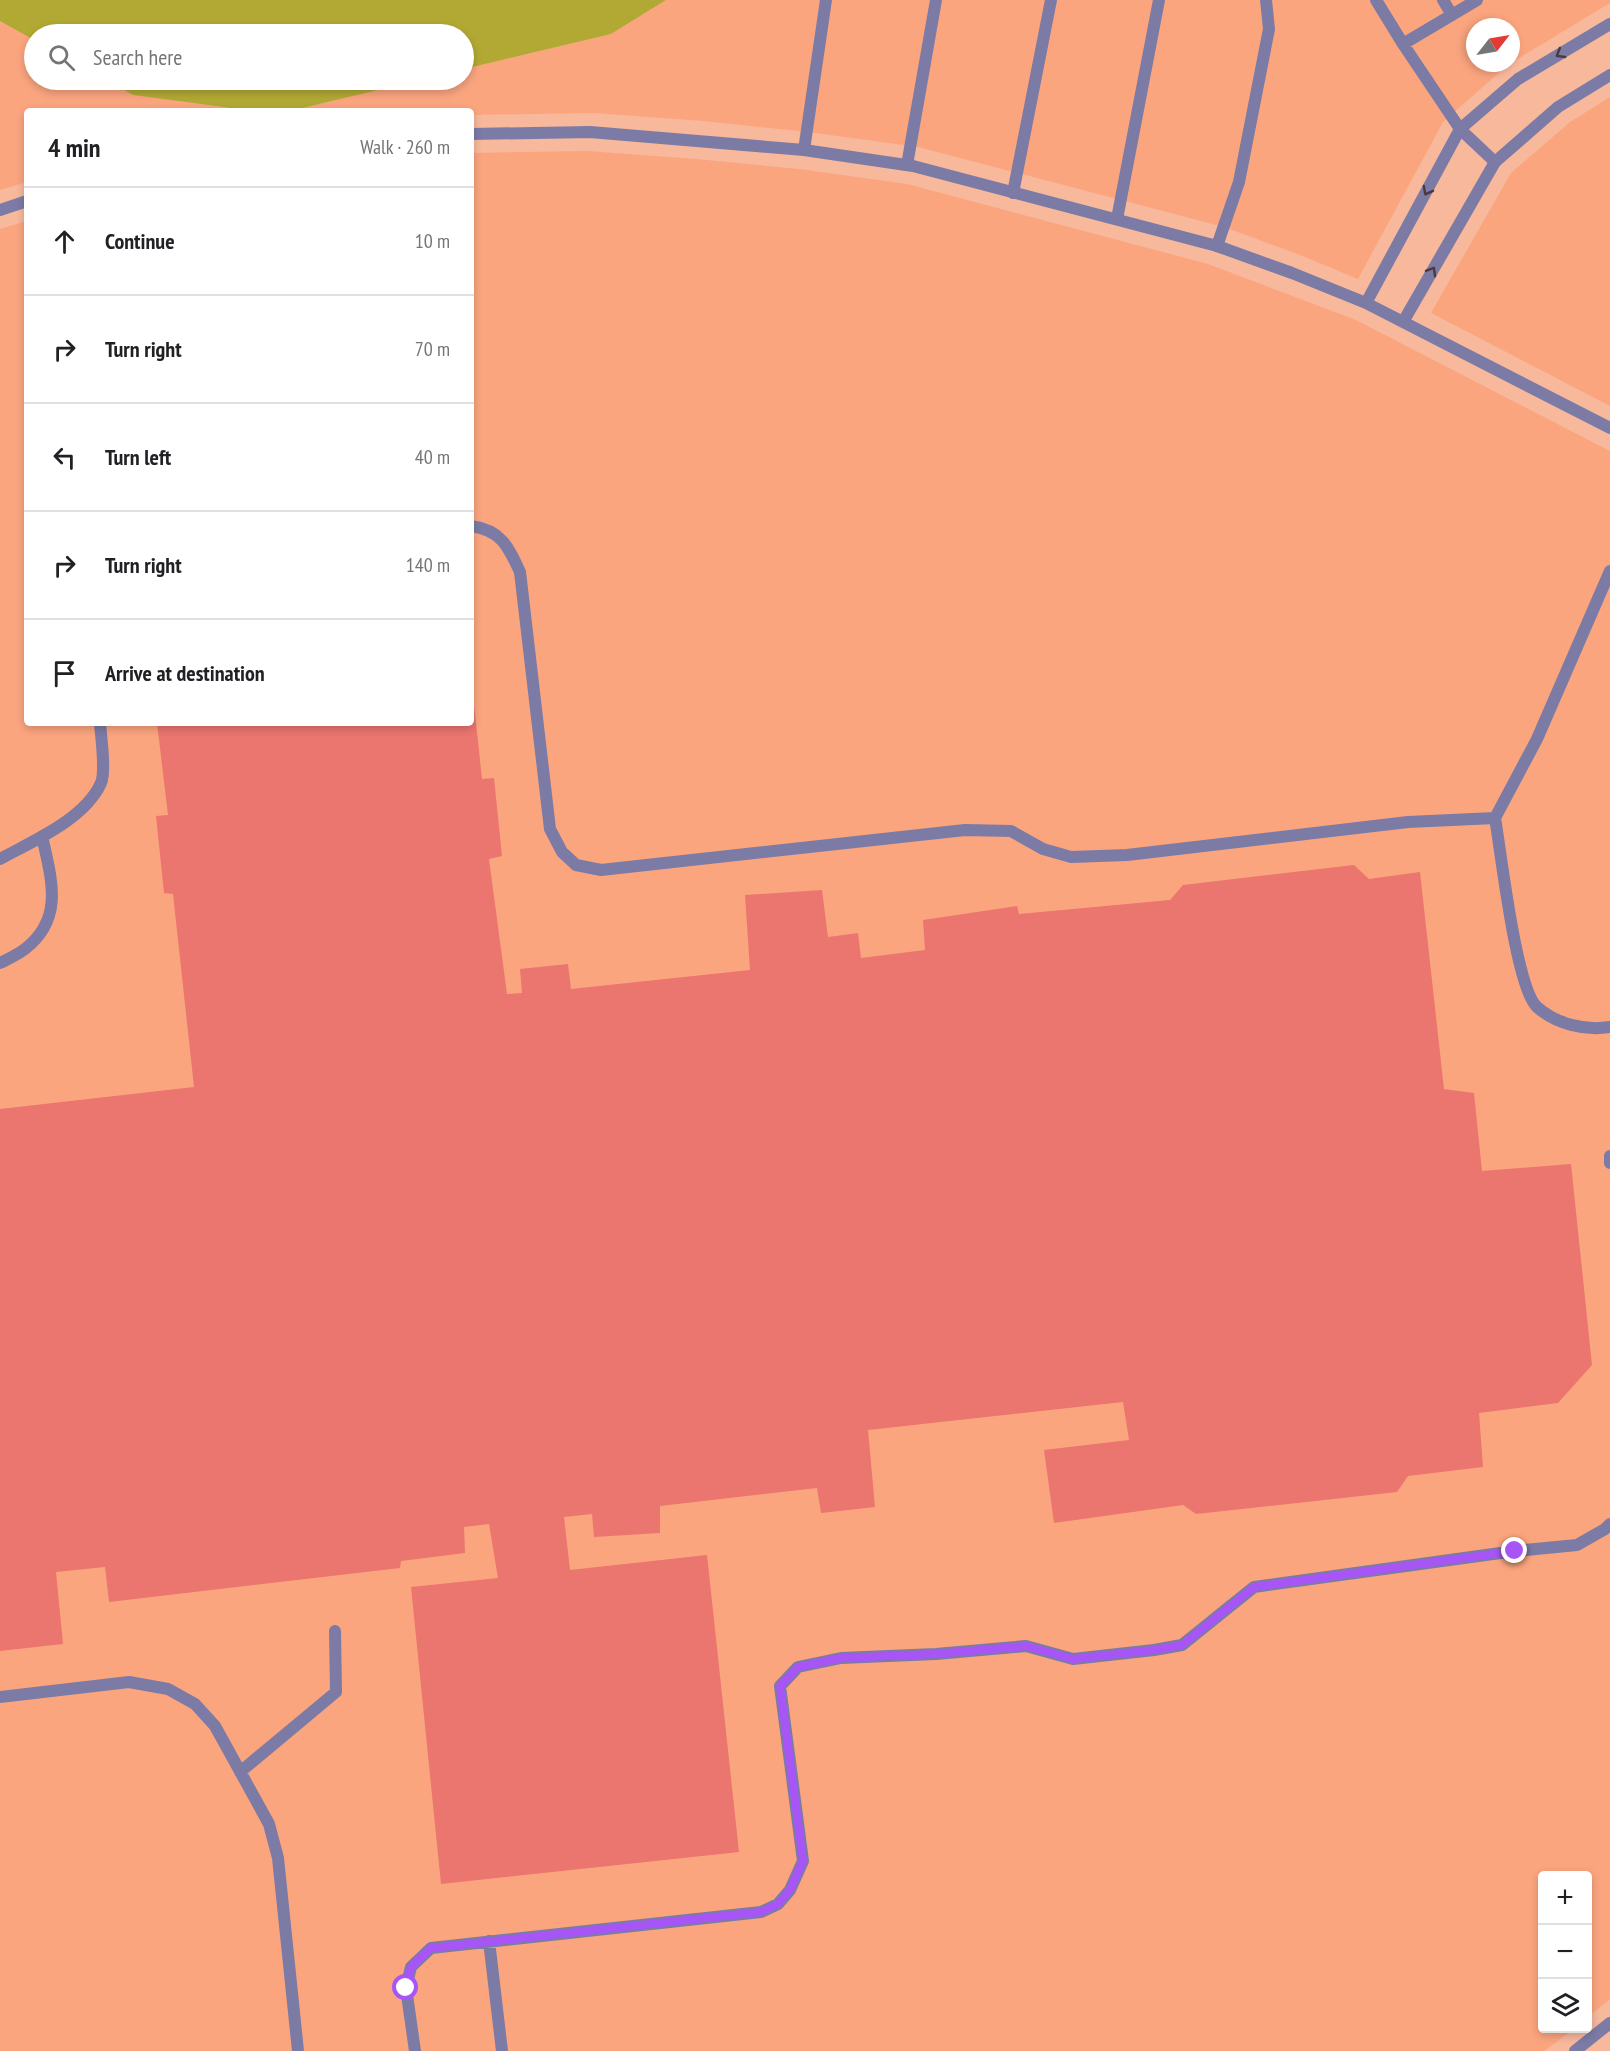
<!DOCTYPE html>
<meta charset="utf-8">
<style>
:root{--surface:#fff;--page:#f6f6f6;--text:#202124;--muted:#757577;--line:#e0e0e0}
body{margin:0;font-family:"PT Sans Narrow",sans-serif;background:var(--page);color:var(--text)}
.controls{position:absolute;right:18px;bottom:18px;display:grid;overflow:hidden;border-radius:6px;box-shadow:0 3px 9px #0003}
.controls button{width:54px;height:54px;display:grid;place-items:center;padding:0;border:0;border-bottom:2px solid var(--line);background:var(--surface);color:var(--text);font:30px sans-serif}
.compass{position:absolute;left:1466px;top:18px;width:54px;height:54px;border-radius:50%;background:var(--surface);box-shadow:0 3px 9px #0003;rotate:59deg}
.stop{position:absolute;width:18px;height:18px;margin:-14px;border:4px solid #a855f7;border-radius:50%;background:#fff}
.stop.end{background:#a855f7;border-color:#fff;box-shadow:0 2px 6px #0008}
.list{margin:0;padding:0;list-style:none}
h2{display:flex;justify-content:space-between;align-items:center;height:78px;margin:0;padding:0 24px;font-size:26px}
h2 small{font-size:20px;font-weight:400;color:var(--muted)}
.list li{display:grid;grid-template-columns:39px 1fr auto;gap:18px;align-items:center;box-sizing:border-box;height:108px;padding:0 24px;border-top:2px solid var(--line)}
.list b{display:block;font-size:22px;white-space:nowrap}
.list em{font-size:20px;font-style:normal;color:var(--muted)}
.icon{flex:none;width:33px;height:33px;fill:none;stroke:currentColor;stroke-width:2;stroke-linecap:round;stroke-linejoin:round}
.map{position:relative;flex:none;width:1610px;height:2051px;overflow:hidden}
.search{position:absolute;background:var(--surface);box-shadow:0 3px 9px #0003;left:24px;top:24px;width:450px;height:66px;display:flex;align-items:center;gap:15px;box-sizing:border-box;padding:0 21px;border-radius:33px;color:var(--muted);font-size:22px}
.panel{position:absolute;background:var(--surface);box-shadow:0 3px 9px #0003;left:24px;top:108px;width:450px;height:618px;border-radius:6px}
.map>svg:first-child{display:block}
</style>
<div class="map">
<svg width="1610" height="2051" viewBox="0 0 1610 2051">
<rect width="100%" height="100%" fill="#f8b89c"/>
<path fill="#fba57f" d="M666 0H1610V3L1511 63V27H1475V63H1510L1443 122 1358 279 1300 255 1224 227 918 147 808 132 703 121 593 113 471 115V111H290L420 80H464V69L611 34Z
M0 21 34 40V80H106L133 95 253 111H27V182L0 190Z
M1610 97V406L1431 313 1511 173 1570 122Z
M587 151 696 159 799 169 907 184 1208 264 1356 320 1610 451V1999L1588 2017V1876H1542V2028L1574 2029 1544 2051H0V229L27 221V723H471V153Z"/>
<path fill="#b2a934" d="M0 0H666L611 34 464 69V34H34V40L0 21Z
M106 80H420L290 111H253L133 95Z"/>
<path fill="#eb756f" d="M471 695H473L482 779 494 778 502 856 489 859 507 994 522 993 520 969 568 964 571 989 750 970 745 895 822 890 828 937 858 933 861 958 925 950 923 920 1017 906 1019 914 1170 900 1183 885 1354 865 1369 879 1420 872 1444 1089 1474 1093 1482 1171 1571 1164 1592 1365 1558 1403 1479 1413 1483 1467 1408 1476 1397 1492 1196 1514 1183 1505 1054 1523 1044 1450 1129 1440 1123 1402 868 1430 875 1507 821 1513 817 1488 660 1506V1533L594 1537 592 1514 564 1517 570 1570 707 1555 739 1852 441 1884 411 1587 498 1578 489 1524 464 1527 465 1553 401 1561 400 1568 109 1602 105 1567 56 1572 63 1644 0 1651V1109L194 1087 173 894 164 893 156 816 168 815 157 723H471Z"/>
<g fill="none" stroke-linecap="round" stroke-linejoin="round">
<path stroke="#7b7ba6" stroke-width="12" d="M1376 0 1403 44 1460 129 1495 162
M1443 0 1452 15
M1403 44 1477 0
M804 150 826 0
M907 165 936 0
M1013 193 1051 0
M1117 219 1159 0
M1217 246 1239 182 1269 29 1266 0
M471 526C501 530 508 546 520 572L550 829 562 852 576 865 601 870 965 830 1011 831 1043 849 1071 857 1127 855 1408 822 1495 818C1501 852 1516 988 1537 1007 1556 1024 1585 1031 1610 1027
M1495 818 1537 739 1610 571
M0 859C33 841 85 819 101 783 106 771 101 737 100 723
M0 963C8 959 17 955 25 949 65 918 51 878 42 836
M1610 1156V1163
M0 1697 129 1682 168 1689 195 1704 215 1726 269 1824 278 1858 298 2051
M240 1772 336 1692 335 1631
M489 1941 502 2051
M415 2051 406 1988 411 1967 431 1948 761 1912 778 1904 790 1890 803 1861 780 1686 798 1667 841 1658 936 1654 1026 1646 1073 1659 1154 1650 1182 1645 1254 1587 1515 1551 1577 1545 1605 1529 1610 1524"/>
<path stroke="#7b7ba6" stroke-width="12" d="M471 134 590 132 804 150 913 166 1217 246 1292 273 1366 303 1610 428
M0 210 27 201
M1366 303 1460 129 1518 79 1610 24
M1403 322 1495 162 1558 107 1610 75
M1575 2051 1610 2023"/>
</g>
<defs><path id="oneway-chevron" d="M-2-3.5L2.5 0L-2 3.5" fill="none" stroke-width="1.6" stroke-linecap="round" stroke-linejoin="round" transform="scale(1.5)"/></defs>
<g stroke="#4c3940">
<use href="#oneway-chevron" transform="translate(1560 54) rotate(149)"/>
<use href="#oneway-chevron" transform="translate(1427 191) rotate(118)"/>
<use href="#oneway-chevron" transform="translate(1432 271) rotate(-60)"/>
</g>
<g fill="none" stroke-linecap="round" stroke-linejoin="round">
<path stroke="#a855f7" stroke-width="8" d="M406 1988 411 1967 431 1948 761 1912 778 1904 790 1890 803 1861 780 1686 798 1667 841 1658 936 1654 1026 1646 1073 1659 1154 1650 1182 1645 1254 1587 1515 1551"/>
</g>
</svg>
<div class="controls">
<button>+</button>
<button>−</button>
<button><svg class="icon" aria-label="layers" viewBox="0 0 24 24"><path d="M12 4l9 5-9 5-9-5zM3 14l9 5 9-5"/></svg></button>
</div>
<svg class="compass" viewBox="-18 -18 36 36"><path d="M0-13l5 13h-10z" fill="#e53935"/><path d="M0 13l5-13h-10z" fill="#757577"/></svg>
<div class="stop" style="left:406px;top:1988px"></div>
<div class="stop end" style="left:1515px;top:1551px"></div>
<div class="search"><svg class="icon" aria-label="search" viewBox="0 0 24 24"><circle cx="10" cy="10" r="6"/><path d="M15 15l6 6"/></svg>Search here</div>
<section class="panel">
<h2>4 min<small>Walk · 260 m</small></h2>
<ul class="list">
<li><svg class="icon" aria-label="ahead" viewBox="0 0 24 24"><path d="M12 20V5M6 11l6-6 6 6"/></svg><div><b>Continue</b></div><em>10 m</em></li>
<li><svg class="icon" aria-label="right" viewBox="0 0 24 24"><path d="M7 20v-9h11M14 6l5 5-5 5"/></svg><div><b>Turn right</b></div><em>70 m</em></li>
<li><svg class="icon" aria-label="left" viewBox="0 0 24 24"><path d="M17 20v-9H6M10 6l-5 5 5 5"/></svg><div><b>Turn left</b></div><em>40 m</em></li>
<li><svg class="icon" aria-label="right" viewBox="0 0 24 24"><path d="M7 20v-9h11M14 6l5 5-5 5"/></svg><div><b>Turn right</b></div><em>140 m</em></li>
<li><svg class="icon" aria-label="arrive" viewBox="0 0 24 24"><path d="M6 21V4h12l-3 4 3 4H6"/></svg><div><b>Arrive at destination</b></div></li>
</ul>
</section>
</div>
